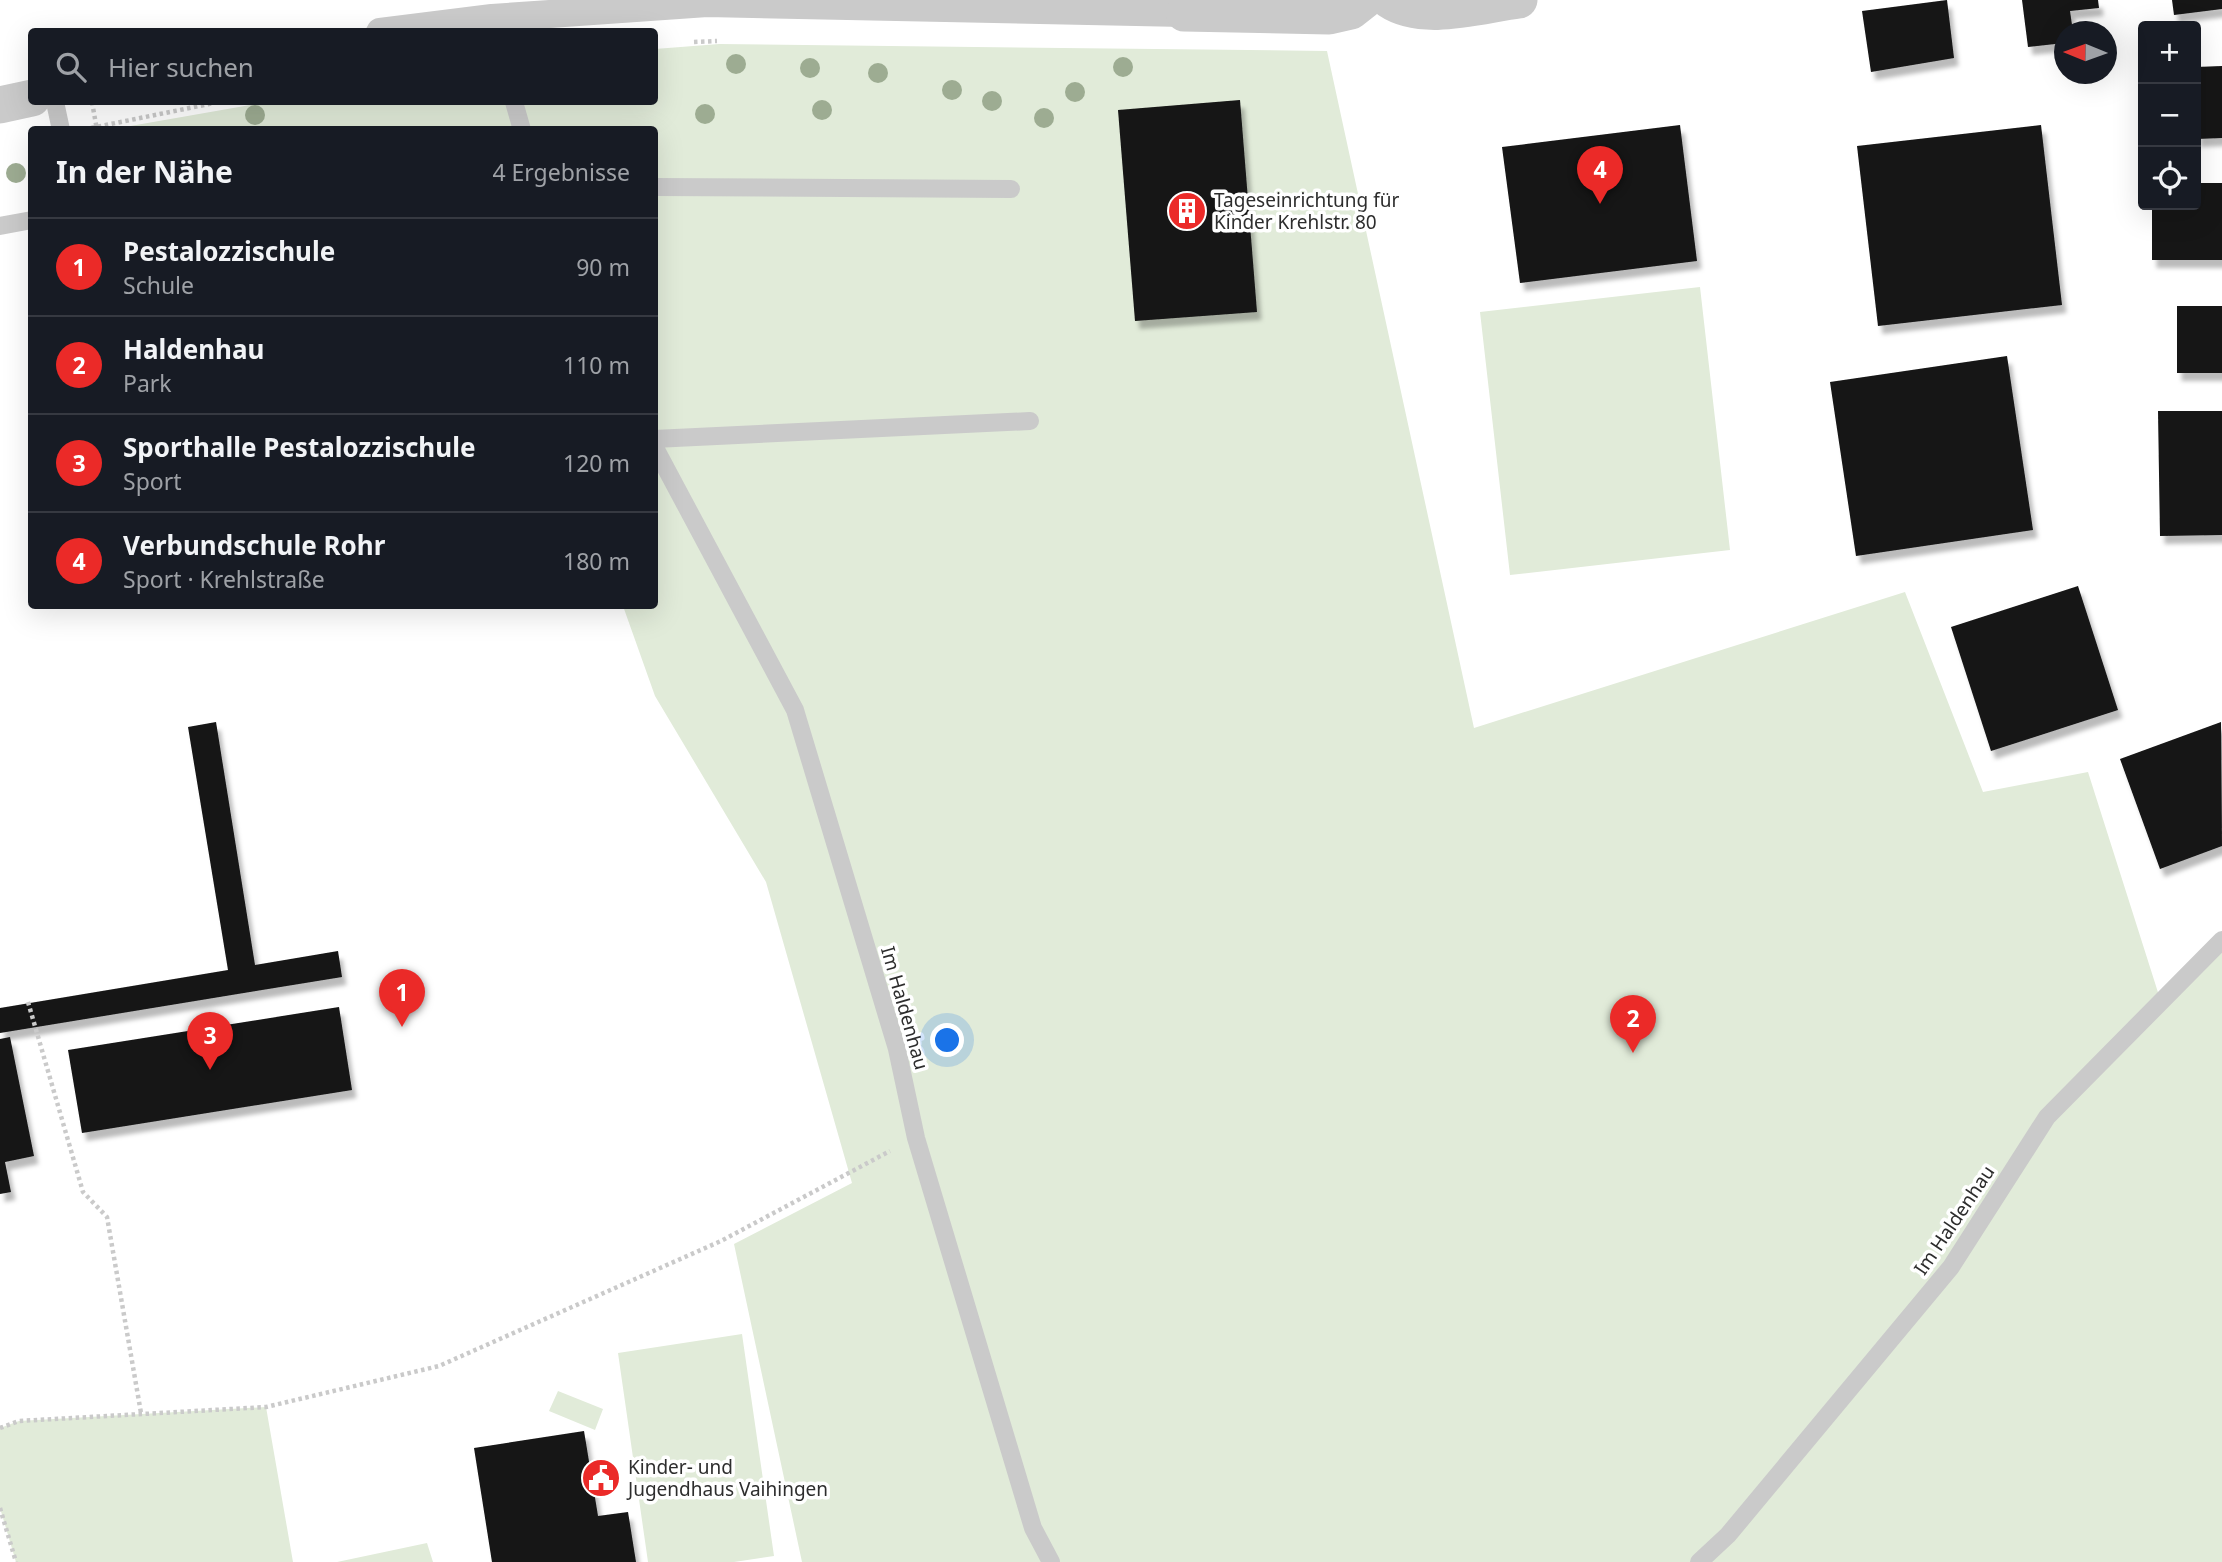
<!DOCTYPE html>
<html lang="de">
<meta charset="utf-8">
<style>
:root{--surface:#171b24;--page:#242831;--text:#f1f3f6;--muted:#9ea1a6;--line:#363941;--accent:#eb2a28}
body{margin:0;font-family:"Noto Sans",sans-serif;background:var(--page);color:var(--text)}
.controls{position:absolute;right:21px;top:21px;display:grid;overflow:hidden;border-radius:7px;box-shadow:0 7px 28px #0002}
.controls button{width:63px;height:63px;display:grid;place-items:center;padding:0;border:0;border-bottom:2px solid var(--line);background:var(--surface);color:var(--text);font:35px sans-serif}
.compass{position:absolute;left:2054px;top:21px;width:63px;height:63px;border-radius:50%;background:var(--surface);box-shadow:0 7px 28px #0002;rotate:271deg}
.you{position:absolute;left:948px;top:1041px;width:24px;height:24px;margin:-18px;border:5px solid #fff;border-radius:50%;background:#1a73e8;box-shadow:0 0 0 10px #1a73e833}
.badge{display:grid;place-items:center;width:46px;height:46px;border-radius:50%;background:var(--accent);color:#fff;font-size:23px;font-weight:700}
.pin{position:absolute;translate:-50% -58px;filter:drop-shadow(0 2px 4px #0008)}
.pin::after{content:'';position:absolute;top:37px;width:24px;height:21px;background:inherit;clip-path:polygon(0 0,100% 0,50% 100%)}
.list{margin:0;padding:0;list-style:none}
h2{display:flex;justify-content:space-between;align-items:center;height:91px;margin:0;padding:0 28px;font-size:30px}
h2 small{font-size:23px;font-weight:400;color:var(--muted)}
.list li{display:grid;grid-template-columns:46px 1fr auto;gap:21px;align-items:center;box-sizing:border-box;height:98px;padding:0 28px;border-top:2px solid var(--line)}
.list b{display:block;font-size:26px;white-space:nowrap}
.list p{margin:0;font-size:23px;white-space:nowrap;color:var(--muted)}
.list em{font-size:23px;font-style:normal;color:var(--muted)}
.icon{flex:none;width:38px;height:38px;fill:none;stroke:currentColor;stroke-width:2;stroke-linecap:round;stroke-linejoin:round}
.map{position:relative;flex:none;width:2222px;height:1562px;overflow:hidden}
.search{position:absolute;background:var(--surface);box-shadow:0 7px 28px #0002;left:28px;top:28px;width:630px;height:77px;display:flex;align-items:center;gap:18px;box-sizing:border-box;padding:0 24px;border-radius:7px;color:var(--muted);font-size:26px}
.panel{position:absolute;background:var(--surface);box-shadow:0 7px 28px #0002;left:28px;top:126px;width:630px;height:483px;border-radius:7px}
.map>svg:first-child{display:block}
</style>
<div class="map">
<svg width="2222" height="1562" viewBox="0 0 2222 1562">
<defs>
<filter id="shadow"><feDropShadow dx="4.5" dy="8" stdDeviation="2" flood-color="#0004"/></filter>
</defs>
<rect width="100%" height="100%" fill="#fff"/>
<path fill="#e1ebd9" d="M719 44 1327 51 1474 728 1905 592 1983 792 2088 772 2162 1005 2222 943V1562H802L734 1244 852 1183 766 882 655 696 623 606H654V130L119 128 268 102H654L655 49Z
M1700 287 1730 550 1510 575 1480 312Z
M742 1334 774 1556 734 1562H648L618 1353Z
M558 1391 603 1409 595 1430 549 1411Z
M266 1407 293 1562H16L0 1508V1428L19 1421Z
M427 1543 433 1562H337Z"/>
<path fill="#141414" filter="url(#shadow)" d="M1947 0 1954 58 1871 72 1862 11Z
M2022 0H2098L2099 8 2070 11 2073 32H2064V43L2028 47Z
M2172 0H2222V9L2174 15Z
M2222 66V138L2196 139V67Z
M1240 100 1257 312 1135 321 1118 110Z
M1680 125 1697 261 1520 283 1502 147Z
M2041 125 2062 305 1878 326 1857 146Z
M2196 183H2222V260H2152V205H2196Z
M2177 306H2222V373H2177Z
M2007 356 2033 530 1856 556 1830 382Z
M2158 411H2222V535L2160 536Z
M2078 586 2118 710 1991 751 1951 627Z
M216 722 255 965 338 951 342 977 0 1033V1008L228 970 188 727Z
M2221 722 2222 846 2160 869 2120 759Z
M339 1007 352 1090 82 1133 68 1050Z
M10 1037 34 1156 5 1162 11 1192 0 1194V1039Z
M584 1431 598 1516 628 1512 636 1562H492L474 1448Z"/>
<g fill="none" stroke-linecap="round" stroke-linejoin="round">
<path stroke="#cacaca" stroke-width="4.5" stroke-dasharray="3.5 3.5" stroke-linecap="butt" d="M694 42 717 41
M92 102 97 130
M91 128 219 102
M28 1002 83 1192 107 1217 141 1413
M0 1428 19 1421 266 1407 439 1366 721 1241 890 1151
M0 1508 16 1562"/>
<path stroke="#cacaca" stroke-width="18" d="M55 102 61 130
M514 102 522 130
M654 187 1011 189
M0 226 32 220
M654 439 1030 421
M654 446 795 710 897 1049 916 1138 1033 1528 1051 1562
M1699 1562 1728 1535 1951 1267 2047 1117 2222 940"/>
<path stroke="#cacaca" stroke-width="28" d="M380 32 492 18 707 3 1184 13"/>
<path stroke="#cacaca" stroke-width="37" d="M1389 0C1423 23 1480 5 1519 0
M1184 13 1329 16 1351 11 1365 0
M0 105 32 98"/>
</g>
<g fill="#9dac92">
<circle cx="736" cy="64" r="10"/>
<circle cx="1123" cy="67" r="10"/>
<circle cx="810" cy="68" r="10"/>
<circle cx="878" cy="73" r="10"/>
<circle cx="952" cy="90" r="10"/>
<circle cx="1075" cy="92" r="10"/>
<circle cx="992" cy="101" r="10"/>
<circle cx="822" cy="110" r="10"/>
<circle cx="705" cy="114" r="10"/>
<circle cx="255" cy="115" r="10"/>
<circle cx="1044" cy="118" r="10"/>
<circle cx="16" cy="173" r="10"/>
</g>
<defs>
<symbol id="building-disc" viewBox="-11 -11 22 22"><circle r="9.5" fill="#eb2a28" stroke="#fff"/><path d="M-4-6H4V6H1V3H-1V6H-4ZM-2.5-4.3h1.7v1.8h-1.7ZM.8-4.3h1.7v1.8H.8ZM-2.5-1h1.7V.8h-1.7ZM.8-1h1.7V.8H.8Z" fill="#fff"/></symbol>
<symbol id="civic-disc" viewBox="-11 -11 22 22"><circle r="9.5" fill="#eb2a28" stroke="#fff"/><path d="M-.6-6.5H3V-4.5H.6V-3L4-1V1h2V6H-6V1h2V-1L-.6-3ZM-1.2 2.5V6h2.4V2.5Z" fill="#fff"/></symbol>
</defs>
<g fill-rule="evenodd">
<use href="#building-disc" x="1165" y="189" width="44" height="44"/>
<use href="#civic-disc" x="579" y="1456" width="44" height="44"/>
</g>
<g text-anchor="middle" stroke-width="7" stroke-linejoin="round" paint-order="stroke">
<g font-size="19" fill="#2d2d2d" stroke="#fff" text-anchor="start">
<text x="1214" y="207">Tageseinrichtung für<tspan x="1214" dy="22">Kinder Krehlstr. 80</tspan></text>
<text x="628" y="1474">Kinder- und<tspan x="628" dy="22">Jugendhaus Vaihingen</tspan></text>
</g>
<g font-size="19" fill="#2d2d2d" stroke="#fff">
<text transform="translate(905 1008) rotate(74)" y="7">Im Haldenhau</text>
<text transform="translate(1954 1220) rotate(-56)" y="7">Im Haldenhau</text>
</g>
</g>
</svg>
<div class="controls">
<button>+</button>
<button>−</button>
<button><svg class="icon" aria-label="locate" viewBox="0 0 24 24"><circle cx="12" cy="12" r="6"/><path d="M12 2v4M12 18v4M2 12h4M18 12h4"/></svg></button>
</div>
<svg class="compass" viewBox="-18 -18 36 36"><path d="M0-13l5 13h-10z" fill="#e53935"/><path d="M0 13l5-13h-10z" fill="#9ea1a6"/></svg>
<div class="you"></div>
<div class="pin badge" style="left:402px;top:1027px">1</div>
<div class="pin badge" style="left:1633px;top:1053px">2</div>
<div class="pin badge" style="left:210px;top:1070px">3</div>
<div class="pin badge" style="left:1600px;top:204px">4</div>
<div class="search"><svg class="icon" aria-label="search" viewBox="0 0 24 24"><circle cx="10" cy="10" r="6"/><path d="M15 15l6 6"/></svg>Hier suchen</div>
<section class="panel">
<h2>In der Nähe<small>4 Ergebnisse</small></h2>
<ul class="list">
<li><span class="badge">1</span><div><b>Pestalozzischule</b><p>Schule</p></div><em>90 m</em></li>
<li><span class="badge">2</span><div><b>Haldenhau</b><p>Park</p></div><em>110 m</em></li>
<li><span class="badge">3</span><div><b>Sporthalle Pestalozzischule</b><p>Sport</p></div><em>120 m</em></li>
<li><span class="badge">4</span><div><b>Verbundschule Rohr</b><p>Sport · Krehlstraße</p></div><em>180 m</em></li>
</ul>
</section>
</div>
